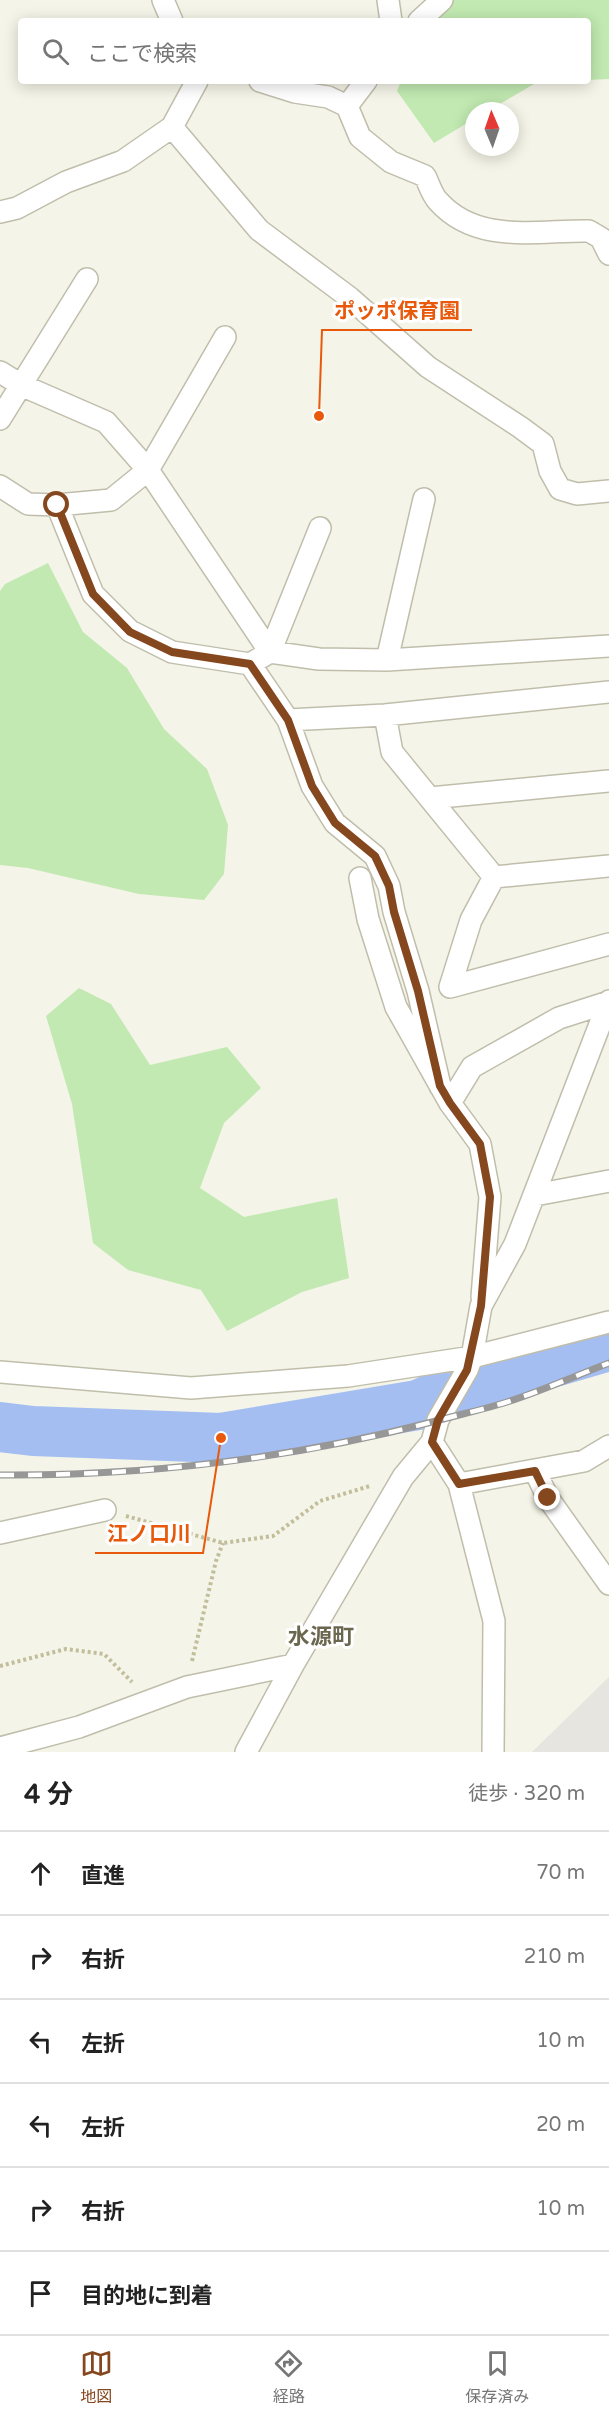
<!DOCTYPE html>
<html lang="ja">
<meta charset="utf-8">
<style>
:root{--surface:#fff;--page:#f6f6f6;--text:#222;--muted:#767676;--line:#e0e0e0;--accent:#85471d}
body{margin:0;font-family:"Varela Round","Noto Sans JP",sans-serif;background:var(--page);color:var(--text)}
.compass{position:absolute;left:465px;top:102px;width:54px;height:54px;border-radius:50%;background:var(--surface);box-shadow:0 3px 15px #0003;rotate:358deg}
.stop{position:absolute;width:18px;height:18px;margin:-14px;border:4px solid #85471d;border-radius:50%;background:#fff}
.stop.end{background:#85471d;border-color:#fff;box-shadow:0 2px 6px #0008}
.list{margin:0;padding:0;list-style:none}
h2{display:flex;justify-content:space-between;align-items:center;height:78px;margin:0;padding:0 24px;font-size:26px}
h2 small{font-size:20px;font-weight:400;color:var(--muted)}
.list li{display:grid;grid-template-columns:39px 1fr auto;gap:18px;align-items:center;box-sizing:border-box;height:84px;padding:0 24px;border-top:2px solid var(--line)}
.list b{display:block;font-size:22px;white-space:nowrap}
.list em{font-size:20px;font-style:normal;color:var(--muted)}
.icon{flex:none;width:33px;height:33px;fill:none;stroke:currentColor;stroke-width:2;stroke-linecap:round;stroke-linejoin:round}
.map{position:relative;flex:none;width:609px;height:1752px;overflow:hidden}
.search{position:absolute;background:var(--surface);box-shadow:0 3px 15px #0003;left:18px;right:18px;top:18px;height:66px;display:flex;align-items:center;gap:15px;box-sizing:border-box;padding:0 21px;border-radius:6px;color:var(--muted);font-size:22px}
.sheet{height:582px;background:var(--surface)}
nav{display:flex;justify-content:space-around;align-items:center;box-sizing:border-box;height:84px;border-top:2px solid var(--line);background:var(--surface);font-size:16px;color:var(--muted)}
nav a{display:grid;justify-items:center;gap:3px}
nav .on{color:var(--accent)}
.map>svg:first-child{display:block}
</style>
<div class="map">
<svg width="609" height="1752" viewBox="0 0 609 1752">
<rect width="100%" height="100%" fill="#f4f4e8"/>
<path fill="#c1e9b1" d="M436 0H609V79L588 80V21H427Z
M401 81H576L534 84 488 111H474V119L434 143 397 91Z
M48 563 83 632 127 668 164 729 207 769 228 825 224 874 204 900 139 894 28 868 0 865V591L5 584Z
M79 988 111 1004 150 1065 227 1047 261 1088 224 1123 200 1188 244 1217 337 1198 349 1278 302 1292 227 1331 201 1290 128 1270 93 1243 72 1104 46 1016Z"/>
<path fill="#e6e5e0" d="M609 1677V1752H532Z"/>
<g fill="none" stroke-linecap="round" stroke-linejoin="round">
<path stroke="#a4bef2" stroke-width="50" d="M0 1427 33 1431 221 1438 418 1405 438 1396 609 1346"/>
<defs>
<path id="minor" d="M163 0 172 21
M388 0 391 21
M419 21 442 0
M260 81 295 92 328 97 347 106 360 137 391 162 425 176C429 184 432 195 438 201 477 245 538 230 589 231L601 238 609 254
M347 106 366 81
M172 127 197 81
M0 212 17 208 66 182 123 161 172 127 259 230 350 298 428 367 520 427 543 444 550 471 560 489 577 494 609 491
M0 372 21 385 106 422 148 470 270 652 319 659 387 660 609 646
M0 419 87 279
M0 486 28 504 57 505 111 500 148 470 225 337
M57 505 93 594 130 631 172 652 250 664
M320 528 270 652 250 664 288 720 312 786 335 823 375 856 389 886 394 912 418 991 440 1086
M387 660 424 499
M385 715 392 752 494 877 609 866
M288 720 385 715 609 692
M430 798 609 781
M494 877 471 920 450 987 609 944
M360 878 368 919 396 1007 450 1103 480 1144 490 1197 482 1297
M450 1103 472 1067 559 1018 609 1002
M535 1195 609 1181
M0 1372 191 1388 348 1376 472 1357 609 1322
M432 1442 459 1484 494 1621 493 1752
M535 1471 548 1498 609 1584
M459 1484 584 1461 609 1446
M0 1533 105 1510
M0 1748 79 1727 187 1687 293 1665
M246 1752 293 1665 403 1477 432 1442 438 1420 467 1370 472 1357 481 1306 515 1244 609 1001"/>
</defs>
<use href="#minor" stroke="#c0beab" stroke-width="24"/>
<path stroke="#c2be9c" stroke-width="4" stroke-dasharray="3 3" stroke-linecap="butt" d="M126 1516 223 1543 273 1536 320 1501 370 1486
M192 1661 216 1561 223 1543
M0 1666 66 1649 104 1654 132 1682"/>
<use href="#minor" stroke="#fff" stroke-width="21"/>
<defs>
<path id="rail" d="M0 1475C148 1476 289 1459 432 1422 457 1415 482 1410 507 1402 541 1391 575 1376 609 1363"/>
</defs>
<use href="#rail" stroke="#979797" stroke-width="7"/>
<use href="#rail" stroke="#fff" stroke-width="4.5" stroke-dasharray="14" stroke-linecap="butt"/>
</g>
<g fill="none" stroke-linecap="round" stroke-linejoin="round">
<path stroke="#85471d" stroke-width="8" d="M57 505 93 594 130 632 172 652 250 664 288 720 312 786 335 823 375 856 389 886 394 912 418 991 440 1086 450 1103 480 1144 490 1197 481 1306 467 1370 438 1420 432 1442 459 1484 535 1471 548 1498"/>
</g>
<g text-anchor="middle" stroke-width="6" stroke-linejoin="round" paint-order="stroke">
<g font-size="22" font-weight="bold" fill="#6b674e" stroke="#fff">
<text x="321" y="1644">水源町</text>
</g>
</g>
<path fill="none" stroke="#e8590c" stroke-width="2" d="M319 416L322 330H472M221 1438L203 1553H95"/>
<g fill="#e8590c" stroke="#fff" stroke-width="2">
<circle cx="319" cy="416" r="6"/>
<circle cx="221" cy="1438" r="6"/>
</g>
<g font-size="21" text-anchor="middle" font-weight="bold" fill="#e8590c" stroke="#fff" stroke-width="6" stroke-linejoin="round" paint-order="stroke">
<text x="397" y="318">ポッポ保育園</text>
<text x="149" y="1541">江ノ口川</text>
</g>
</svg>
<svg class="compass" viewBox="-18 -18 36 36"><path d="M0-13l5 13h-10z" fill="#e53935"/><path d="M0 13l5-13h-10z" fill="#767676"/></svg>
<div class="stop" style="left:57px;top:505px"></div>
<div class="stop end" style="left:548px;top:1498px"></div>
<div class="search"><svg class="icon" aria-label="search" viewBox="0 0 24 24"><circle cx="10" cy="10" r="6"/><path d="M15 15l6 6"/></svg>ここで検索</div>
</div>
<section class="sheet">
<h2>4 分<small>徒歩 · 320 m</small></h2>
<ul class="list">
<li><svg class="icon" aria-label="ahead" viewBox="0 0 24 24"><path d="M12 20V5M6 11l6-6 6 6"/></svg><div><b>直進</b></div><em>70 m</em></li>
<li><svg class="icon" aria-label="right" viewBox="0 0 24 24"><path d="M7 20v-9h11M14 6l5 5-5 5"/></svg><div><b>右折</b></div><em>210 m</em></li>
<li><svg class="icon" aria-label="left" viewBox="0 0 24 24"><path d="M17 20v-9H6M10 6l-5 5 5 5"/></svg><div><b>左折</b></div><em>10 m</em></li>
<li><svg class="icon" aria-label="left" viewBox="0 0 24 24"><path d="M17 20v-9H6M10 6l-5 5 5 5"/></svg><div><b>左折</b></div><em>20 m</em></li>
<li><svg class="icon" aria-label="right" viewBox="0 0 24 24"><path d="M7 20v-9h11M14 6l5 5-5 5"/></svg><div><b>右折</b></div><em>10 m</em></li>
<li><svg class="icon" aria-label="arrive" viewBox="0 0 24 24"><path d="M6 21V4h12l-3 4 3 4H6"/></svg><div><b>目的地に到着</b></div></li>
</ul>
</section>
<nav>
<a class="on"><svg class="icon" aria-label="map" viewBox="0 0 24 24"><path d="M3 6l6-2 6 2 6-2v14l-6 2-6-2-6 2zM9 4v14M15 6v14"/></svg>地図</a>
<a><svg class="icon" aria-label="directions" viewBox="0 0 24 24"><path d="M12 3l9 9-9 9-9-9zM9 14v-3h6M13 9l2 2-2 2"/></svg>経路</a>
<a><svg class="icon" aria-label="saved" viewBox="0 0 24 24"><path d="M7 4h10v16l-5-4-5 4z"/></svg>保存済み</a>
</nav>
